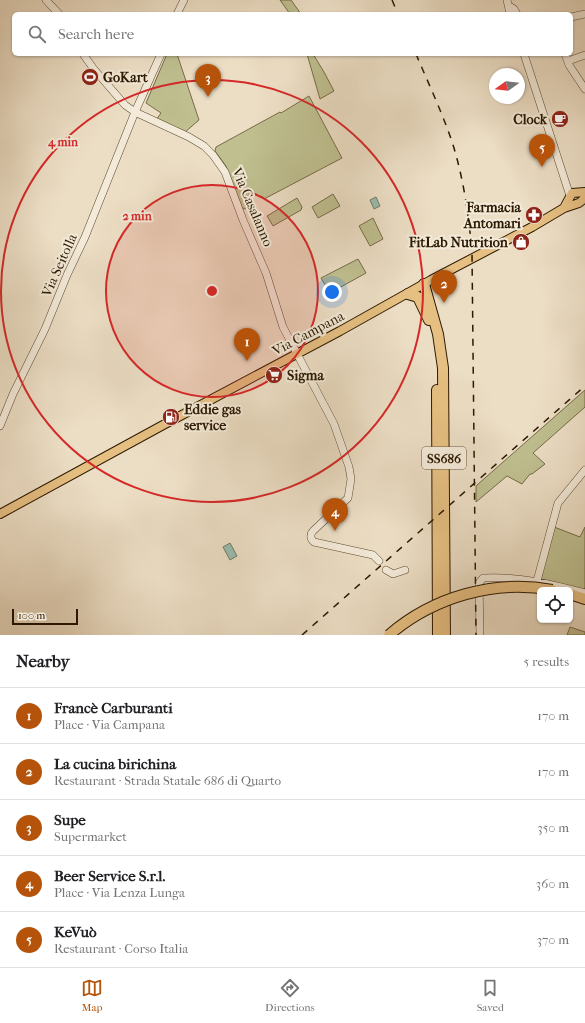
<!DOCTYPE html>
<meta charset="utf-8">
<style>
:root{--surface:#fff;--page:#f6f6f6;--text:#202124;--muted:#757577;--line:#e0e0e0;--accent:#b45309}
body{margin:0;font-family:"IM FELL French Canon",serif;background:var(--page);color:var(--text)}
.controls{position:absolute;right:12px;bottom:12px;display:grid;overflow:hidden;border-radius:6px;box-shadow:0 1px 3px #0004}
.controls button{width:36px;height:36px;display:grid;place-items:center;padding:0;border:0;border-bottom:1px solid var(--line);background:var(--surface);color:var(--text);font:20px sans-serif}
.compass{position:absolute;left:489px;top:68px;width:36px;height:36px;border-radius:50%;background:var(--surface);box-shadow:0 1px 3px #0004;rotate:255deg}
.scale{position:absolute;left:12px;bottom:10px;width:66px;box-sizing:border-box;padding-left:4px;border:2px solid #2c1900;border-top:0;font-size:11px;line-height:14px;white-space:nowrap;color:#2c1900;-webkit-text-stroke:3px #f3ead9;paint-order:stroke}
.you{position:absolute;left:332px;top:292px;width:14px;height:14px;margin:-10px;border:3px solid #fff;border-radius:50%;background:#1a73e8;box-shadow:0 0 0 6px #1a73e833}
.badge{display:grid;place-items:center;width:26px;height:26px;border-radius:50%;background:var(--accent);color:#fff;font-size:13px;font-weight:700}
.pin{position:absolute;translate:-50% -33px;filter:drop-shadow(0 1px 2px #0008)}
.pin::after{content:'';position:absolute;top:21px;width:14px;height:12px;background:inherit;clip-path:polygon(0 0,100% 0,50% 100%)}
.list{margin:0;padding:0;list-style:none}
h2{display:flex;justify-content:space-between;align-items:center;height:52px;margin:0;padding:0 16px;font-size:17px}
h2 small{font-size:13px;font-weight:400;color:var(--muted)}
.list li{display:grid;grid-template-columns:26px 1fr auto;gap:12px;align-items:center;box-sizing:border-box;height:56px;padding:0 16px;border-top:1px solid var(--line)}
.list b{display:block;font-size:15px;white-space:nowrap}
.list p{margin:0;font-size:13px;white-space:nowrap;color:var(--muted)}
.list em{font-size:13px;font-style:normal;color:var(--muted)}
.icon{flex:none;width:22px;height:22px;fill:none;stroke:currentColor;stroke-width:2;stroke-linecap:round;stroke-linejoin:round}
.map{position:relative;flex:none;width:585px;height:635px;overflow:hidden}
.search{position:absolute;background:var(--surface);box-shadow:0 1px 3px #0004;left:12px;right:12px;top:12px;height:44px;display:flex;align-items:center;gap:10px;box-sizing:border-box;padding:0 14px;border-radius:6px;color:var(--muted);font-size:15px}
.sheet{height:332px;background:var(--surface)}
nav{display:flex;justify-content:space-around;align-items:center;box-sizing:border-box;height:56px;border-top:1px solid var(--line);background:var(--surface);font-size:11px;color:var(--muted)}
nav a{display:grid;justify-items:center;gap:2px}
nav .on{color:var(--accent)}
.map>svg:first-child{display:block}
</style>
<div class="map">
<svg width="585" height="635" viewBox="0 0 585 635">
<rect width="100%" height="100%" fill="#ecdec5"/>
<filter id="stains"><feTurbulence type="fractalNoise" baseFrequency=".005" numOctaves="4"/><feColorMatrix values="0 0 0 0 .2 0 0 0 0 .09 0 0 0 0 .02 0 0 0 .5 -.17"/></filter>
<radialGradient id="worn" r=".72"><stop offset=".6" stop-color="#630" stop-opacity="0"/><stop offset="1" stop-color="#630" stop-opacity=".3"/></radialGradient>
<path fill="#bfbf90" stroke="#766c48" d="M280 0H291L301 14H290Z
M167 54H177L199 120 184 133 156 120 161 113 146 103Z
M307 54H313L324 72 334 91 320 99Z
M309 96 342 158 264 199 263 197 251 194 246 202 249 207 245 209 242 208 226 166 215 151 216 147 280 112 281 113Z
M333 194 340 206 318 218 312 207Z
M297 198 302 207 301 210 273 226 267 216Z
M373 218 383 239 370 246 359 226Z
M358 259 366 273 330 293 321 278Z
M585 390V407L533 453 545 464 532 474H530L522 484 507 476 476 502V487L477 485Z
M554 527 580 537 585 527V587L584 590 543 580 540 578Z
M570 627 585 632V635H567Z"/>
<path fill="#9abdaf" stroke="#6e7b69" d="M376 197 380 206 374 209 370 200Z
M230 543 237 556 230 560 223 547Z"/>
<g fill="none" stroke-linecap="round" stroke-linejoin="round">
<defs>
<path id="minor" d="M46 0 59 14
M507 0 510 14
M509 6 514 9 517 14
M177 14 184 0
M571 17 585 14
M83 54 93 68 125 105 135 112 189 137 204 146 213 155 225 172 243 220 266 273 283 327 334 424 349 467 351 479 348 498 313 531C310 534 310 539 314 542L373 555 379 561
M524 54 570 196
M565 54 569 65 585 89
M568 61 585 55
M0 426 13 394 45 329 67 275 85 237 135 112 161 54
M386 570 393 574 405 570
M537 581 558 503 585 470
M480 635 479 583 483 578C518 576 552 584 585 593"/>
<path id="major" d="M564 208 572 193 585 192
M0 514 165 424 340 331 431 280 532 227 564 208 579 203 585 198"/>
<path id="highway" d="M424 284 438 334 443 368 445 635
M408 294 418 297
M418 297 429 320
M437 390 438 635
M570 594 585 599"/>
</defs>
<use href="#minor" stroke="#5c4a31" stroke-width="8"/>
<use href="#major" stroke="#2c1900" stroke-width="10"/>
<use href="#highway" stroke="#2c1900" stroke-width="12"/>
<use href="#minor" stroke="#f3ead9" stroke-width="7"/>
<use href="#major" stroke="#e6bf82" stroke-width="8"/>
<use href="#highway" stroke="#e6bf82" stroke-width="10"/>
<path stroke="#2c1900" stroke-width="1.5" stroke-dasharray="7 7" stroke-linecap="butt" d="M392 0 398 14
M416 54C429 85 444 116 454 148 464 182 469 217 472 253L476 635
M302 635 585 386"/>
<defs>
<path id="highway-bridge" d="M389 635C433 597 495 579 552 590"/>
</defs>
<use href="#highway-bridge" stroke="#2c1900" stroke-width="12" stroke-linecap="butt"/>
<use href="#highway-bridge" stroke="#e6bf82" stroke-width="10"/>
</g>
<circle cx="212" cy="291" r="106" fill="#d62828" fill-opacity=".12"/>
<g fill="none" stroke="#d62828" stroke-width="2">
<circle cx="212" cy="291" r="106"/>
<circle cx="212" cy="291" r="211"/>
</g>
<defs>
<symbol id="stadium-disc" viewBox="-11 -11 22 22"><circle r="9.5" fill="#8f2418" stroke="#f3ead9"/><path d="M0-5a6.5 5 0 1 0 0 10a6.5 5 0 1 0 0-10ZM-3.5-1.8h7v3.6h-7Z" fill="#fff"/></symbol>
<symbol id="cafe-disc" viewBox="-11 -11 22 22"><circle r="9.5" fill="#8f2418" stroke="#f3ead9"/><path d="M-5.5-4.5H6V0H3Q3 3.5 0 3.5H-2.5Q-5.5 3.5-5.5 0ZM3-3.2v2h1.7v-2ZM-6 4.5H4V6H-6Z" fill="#fff"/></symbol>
<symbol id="pharmacy-disc" viewBox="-11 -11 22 22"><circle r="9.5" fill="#8f2418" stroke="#f3ead9"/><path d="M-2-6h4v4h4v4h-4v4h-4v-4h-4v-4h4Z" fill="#fff"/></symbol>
<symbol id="shop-disc" viewBox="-11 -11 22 22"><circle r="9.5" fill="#8f2418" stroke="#f3ead9"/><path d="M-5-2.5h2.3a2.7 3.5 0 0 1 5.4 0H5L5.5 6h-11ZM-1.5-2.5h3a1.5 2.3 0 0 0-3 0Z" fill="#fff"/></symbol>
<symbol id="supermarket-disc" viewBox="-11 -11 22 22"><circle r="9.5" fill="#8f2418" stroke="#f3ead9"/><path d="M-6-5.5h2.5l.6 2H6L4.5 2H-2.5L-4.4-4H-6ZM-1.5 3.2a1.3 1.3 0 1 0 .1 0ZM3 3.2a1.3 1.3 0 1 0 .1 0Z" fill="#fff"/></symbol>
<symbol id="fuel-disc" viewBox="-11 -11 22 22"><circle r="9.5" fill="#8f2418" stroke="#f3ead9"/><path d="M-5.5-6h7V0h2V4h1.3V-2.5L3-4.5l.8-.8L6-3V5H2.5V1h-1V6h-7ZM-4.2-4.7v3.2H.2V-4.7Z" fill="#fff"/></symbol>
</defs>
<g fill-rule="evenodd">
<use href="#stadium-disc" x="80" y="67" width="20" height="20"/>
<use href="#cafe-disc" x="550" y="109" width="20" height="20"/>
<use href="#pharmacy-disc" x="524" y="205" width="20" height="20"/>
<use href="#shop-disc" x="511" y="232" width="20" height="20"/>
<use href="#supermarket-disc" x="264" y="365" width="20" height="20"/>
<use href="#fuel-disc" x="161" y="407" width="20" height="20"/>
</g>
<g text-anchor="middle" stroke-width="4" stroke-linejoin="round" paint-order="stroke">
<rect fill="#f3ead9" stroke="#685841" stroke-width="1" x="422" y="447" width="44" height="22" rx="3"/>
<g font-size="13" font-weight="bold" fill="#2c1900">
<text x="444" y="463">SS686</text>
</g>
<g font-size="14" font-weight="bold" fill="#2c1900" stroke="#f3ead9" text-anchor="start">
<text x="103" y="82">GoKart</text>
<text x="547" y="124" text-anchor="end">Clock</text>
<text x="521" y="212" text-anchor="end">Farmacia<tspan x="521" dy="16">Antomari</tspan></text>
<text x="508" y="247" text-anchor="end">FitLab Nutrition</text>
<text x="287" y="380">Sigma</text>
<text x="184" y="414">Eddie gas<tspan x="184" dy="16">service</tspan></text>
</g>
<g font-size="14" fill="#2c1900" stroke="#f3ead9">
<text transform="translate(253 207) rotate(67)" y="5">Via Casalanno</text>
<text transform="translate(59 265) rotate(-66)" y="5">Via Seitolla</text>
<text transform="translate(308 333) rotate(-28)" y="5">Via Campana</text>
</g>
</g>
<circle cx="212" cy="291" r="6" fill="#d62828" stroke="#f3ead9" stroke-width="2"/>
<g font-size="12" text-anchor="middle" font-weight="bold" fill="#d62828" stroke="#f3ead9" stroke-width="4" stroke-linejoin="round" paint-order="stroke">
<text x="63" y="146">4 min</text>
<text x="137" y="220">2 min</text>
</g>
<rect width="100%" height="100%" filter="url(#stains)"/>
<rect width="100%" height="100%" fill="url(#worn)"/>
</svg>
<div class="controls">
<button><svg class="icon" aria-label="locate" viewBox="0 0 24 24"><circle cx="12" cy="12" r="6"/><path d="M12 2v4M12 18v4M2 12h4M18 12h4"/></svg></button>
</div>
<svg class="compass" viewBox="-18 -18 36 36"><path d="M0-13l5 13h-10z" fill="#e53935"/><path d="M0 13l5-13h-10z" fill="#757577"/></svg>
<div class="scale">100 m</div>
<div class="you"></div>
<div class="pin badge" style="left:247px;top:361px">1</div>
<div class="pin badge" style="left:444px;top:303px">2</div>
<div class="pin badge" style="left:208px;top:97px">3</div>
<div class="pin badge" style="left:335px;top:531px">4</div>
<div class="pin badge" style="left:542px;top:167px">5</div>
<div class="search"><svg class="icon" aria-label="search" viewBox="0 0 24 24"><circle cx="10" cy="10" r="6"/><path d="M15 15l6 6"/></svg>Search here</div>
</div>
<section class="sheet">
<h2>Nearby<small>5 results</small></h2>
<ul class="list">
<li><span class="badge">1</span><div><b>Francè Carburanti</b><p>Place · Via Campana</p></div><em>170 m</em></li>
<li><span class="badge">2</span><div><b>La cucina birichina</b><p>Restaurant · Strada Statale 686 di Quarto</p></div><em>170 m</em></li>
<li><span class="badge">3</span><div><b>Supe</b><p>Supermarket</p></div><em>350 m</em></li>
<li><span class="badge">4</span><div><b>Beer Service S.r.l.</b><p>Place · Via Lenza Lunga</p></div><em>360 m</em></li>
<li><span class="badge">5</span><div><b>KeVuò</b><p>Restaurant · Corso Italia</p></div><em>370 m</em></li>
</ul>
</section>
<nav>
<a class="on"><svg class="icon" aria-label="map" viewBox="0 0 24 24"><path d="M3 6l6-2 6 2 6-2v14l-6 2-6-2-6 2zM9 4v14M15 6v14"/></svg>Map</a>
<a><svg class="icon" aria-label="directions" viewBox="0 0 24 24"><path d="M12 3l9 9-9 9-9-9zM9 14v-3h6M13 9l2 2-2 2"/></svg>Directions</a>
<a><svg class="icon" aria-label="saved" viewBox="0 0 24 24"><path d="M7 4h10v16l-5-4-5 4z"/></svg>Saved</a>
</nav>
